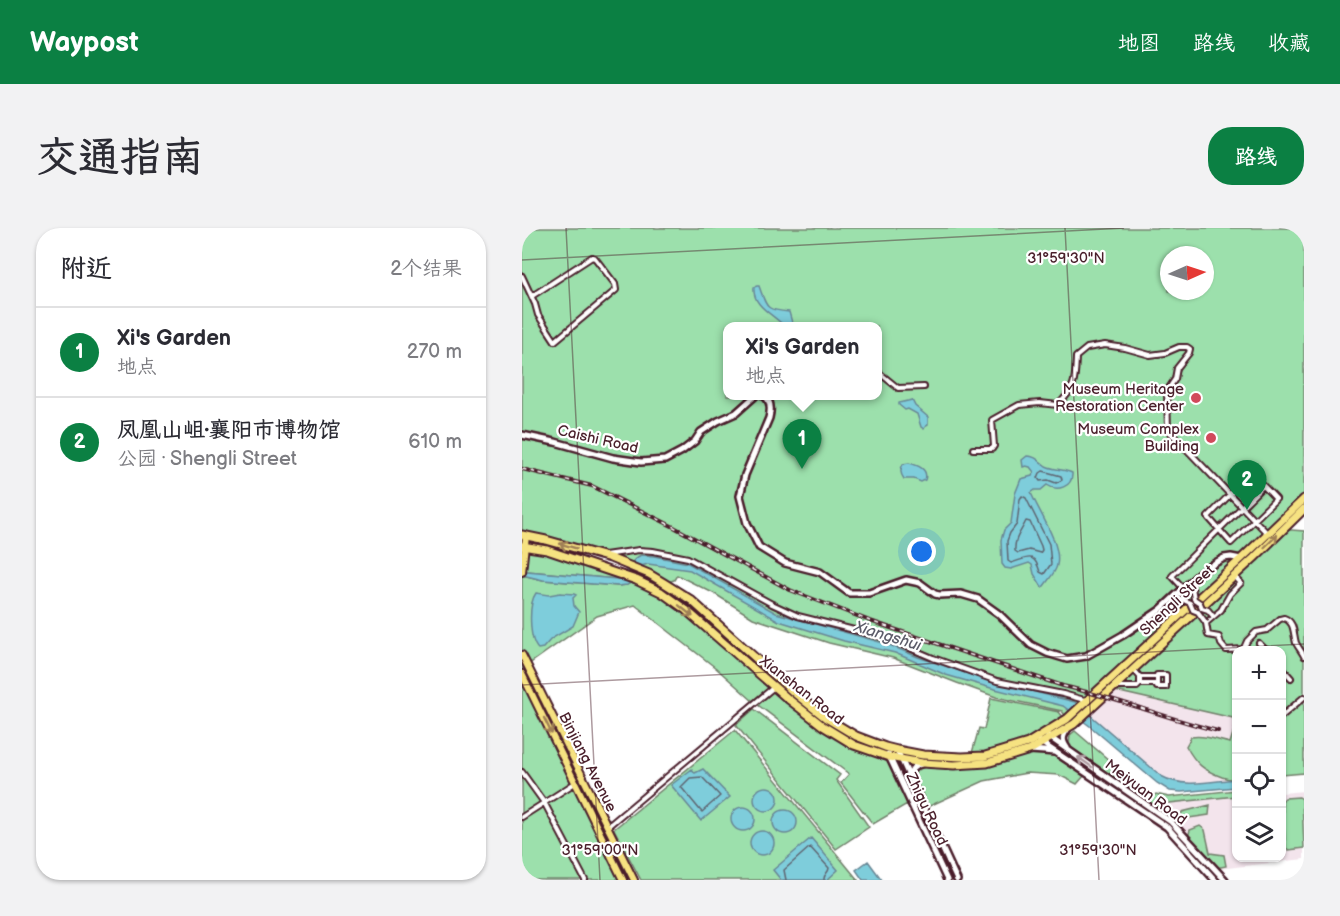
<!DOCTYPE html>
<html lang="zh">
<meta charset="utf-8">
<style>
:root{--surface:#fff;--page:#f2f2f3;--text:#2b2b33;--muted:#7c7c81;--line:#e1e1e2;--accent:#0b8043}
body{margin:0;font-family:"Balsamiq Sans","LXGW WenKai TC",sans-serif;background:var(--page);color:var(--text)}
.controls{position:absolute;right:18px;bottom:18px;display:grid;overflow:hidden;border-radius:12px;box-shadow:0 2px 4px #0004}
.controls button{width:54px;height:54px;display:grid;place-items:center;padding:0;border:0;border-bottom:2px solid var(--line);background:var(--surface);color:var(--text);font:30px sans-serif}
.compass{position:absolute;left:638px;top:18px;width:54px;height:54px;border-radius:50%;background:var(--surface);box-shadow:0 2px 4px #0004;rotate:87deg}
.you{position:absolute;left:400px;top:324px;width:21px;height:21px;margin:-15px;border:4px solid #fff;border-radius:50%;background:#1a73e8;box-shadow:0 0 0 9px #1a73e833}
.badge{display:grid;place-items:center;width:39px;height:39px;border-radius:50%;background:var(--accent);color:#fff;font-size:20px;font-weight:700}
.pin{position:absolute;translate:-50% -50px;filter:drop-shadow(0 2px 3px #0008)}
.pin::after{content:'';position:absolute;top:32px;width:21px;height:18px;background:inherit;clip-path:polygon(0 0,100% 0,50% 100%)}
.popup{position:absolute;left:201px;top:94px;width:159px;height:78px;box-sizing:border-box;display:grid;place-content:center;border-radius:12px;background:var(--surface);filter:drop-shadow(0 2px 4px #0005);font-size:20px;white-space:nowrap;color:var(--muted)}
.popup b{font-size:22px;color:var(--text)}
.popup::after{content:'';position:absolute;left:50%;top:100%;margin-left:-12px;border:12px solid transparent;border-top-color:var(--surface)}
.list{margin:0;padding:0;list-style:none}
h2{display:flex;justify-content:space-between;align-items:center;height:78px;margin:0;padding:0 24px;font-size:26px}
h2 small{font-size:20px;font-weight:400;color:var(--muted)}
.list li{display:grid;grid-template-columns:39px 1fr auto;gap:18px;align-items:center;box-sizing:border-box;height:90px;padding:0 24px;border-top:2px solid var(--line)}
.list b{display:block;font-size:22px;white-space:nowrap}
.list p{margin:0;font-size:20px;white-space:nowrap;color:var(--muted)}
.list em{font-size:20px;font-style:normal;color:var(--muted)}
.icon{flex:none;width:33px;height:33px;fill:none;stroke:currentColor;stroke-width:2;stroke-linecap:round;stroke-linejoin:round}
.map{position:relative;flex:none;width:782px;height:652px;overflow:hidden;border-radius:24px}
header{display:flex;align-items:center;gap:36px;box-sizing:border-box;height:84px;padding:0 30px;background:var(--accent);color:#fff}
header strong{font-size:28px}
nav{display:flex;gap:33px;margin-inline-start:auto;font-size:21px}
.intro{display:flex;align-items:center;justify-content:space-between;box-sizing:border-box;height:144px;padding:0 36px}
h1{margin:0;font-size:42px}
.button{padding:15px 27px;border-radius:24px;background:var(--accent);color:#fff;font-size:21px;font-weight:700}
main{display:flex;gap:36px;padding:0 36px}
aside{flex:1;background:var(--surface);border-radius:24px;box-shadow:0 2px 4px #0004}
.map>svg:first-child{display:block}
</style>
<header>
<strong>Waypost</strong>
<nav><a>地图</a><a>路线</a><a>收藏</a></nav>
</header>
<div class="intro"><h1>交通指南</h1><a class="button">路线</a></div>
<main>
<aside>
<h2>附近<small>2个结果</small></h2>
<ul class="list">
<li><span class="badge">1</span><div><b>Xi's Garden</b><p>地点</p></div><em>270 m</em></li>
<li><span class="badge">2</span><div><b>凤凰山岨·襄阳市博物馆</b><p>公园 · Shengli Street</p></div><em>610 m</em></li>
</ul>
</aside>
<div class="map">
<svg width="782" height="652" viewBox="0 0 782 652">
<rect width="100%" height="100%" fill="#fff"/>
<filter id="ink" filterUnits="userSpaceOnUse"><feTurbulence type="fractalNoise" baseFrequency=".0167" numOctaves="2"/><feDisplacementMap in="SourceGraphic" scale="12" xChannelSelector="R" yChannelSelector="G"/><feConvolveMatrix kernelMatrix="1 2 1 2 8 2 1 2 1" color-interpolation-filters="sRGB"/></filter>
<g filter="url(#ink)">
<path fill="#f3e4ec" d="M544 448 591 464H596L712 490 714 493V496L708 516 690 510 684 543 709 552 659 556 649 553 639 548 567 486Z
M782 563V631L697 641 637 576 714 569V630H760V565Z"/>
<path fill="#9ce0ac" stroke="#73806c" stroke-width="1.5" fill-rule="evenodd" d="M0 0H782V276L756 301 782 303V545L760 547V422H714V493L711 490 589 462 671 385 666 380 578 460 591 464 549 496 540 483 474 469 435 455 371 430 307 415 231 390 193 366 155 347 152 352 142 355 117 342 0 307ZM647 27H683V63H647ZM205 98H355V168H205ZM754 302 750 312 683 375 678 369Z
M3 319 25 322 100 349 95 351 5 343 0 341Z
M0 347 21 352 96 358 105 357 110 353 137 366 172 393 284 490 331 521 389 536 434 541 464 538 523 519 562 548 555 556 537 547 505 545 462 553 390 586 385 576 351 596 319 555 327 546 232 474 194 440 113 377 75 388 0 441Z
M0 446 101 652H0Z
M469 470 537 484 542 490 504 514 462 525H450L457 500 462 501Z
M232 481 318 547 314 552 347 599 314 621 214 497Z
M714 496V551C709 552 706 551 700 549 681 542 674 536 664 518L669 509C683 507 695 512 708 515Z
M213 502 336 652H119L92 601Z
M553 503 630 569 634 566 647 569 714 562V568L638 576 643 585 547 518 548 507Z
M777 569 780 571 782 620 767 622 764 620 760 573 763 570Z
M688 577 687 587 660 591 659 587 660 584Z
M678 598 683 602 688 625 702 627 704 638 694 640 666 609 668 602Z"/>
<path fill="#7ecddb" stroke="#698795" stroke-width="1.5" d="M235 58H237C245 80 243 82 267 84L271 98H262C251 86 230 78 232 59Z
M390 172 393 178 406 189V197L403 199 402 201 399 199 395 186 386 181 383 182 377 177V175Z
M505 228C514 228 517 233 524 238 532 242 542 241 550 245 551 259 535 264 525 257L519 262H513L509 265C517 284 540 317 535 337 534 344 526 352 522 358L520 359 512 346 510 337 507 335 489 341 483 340 480 336 479 312 482 302 489 295 493 266 499 251 510 248 512 244 508 239 504 238 501 239 500 232Z
M387 235C395 237 407 241 403 252L399 254 392 251H382C378 245 378 242 381 236Z
M119 327 132 328 166 335 254 385 365 416 396 429 465 452 553 474 639 548C662 561 690 553 714 551V559L659 564 648 563 635 555 569 499 541 478 469 460 424 447 373 425 322 413 257 393 168 342 126 336 119 338 109 355 105 357 96 358 21 352 0 347V341L5 343 95 351C106 346 107 332 119 327Z
M14 365 27 367 38 365 52 366 54 367 51 370 52 378 57 384 51 398 29 411 21 420 16 421C7 412 6 376 14 365Z
M170 541 173 545 181 541 208 569 179 593 149 557Z
M232 571a12 12 0 1 1 24 0a12 12 0 1 1-24 0Z
M209 591a12 12 0 1 1 24 0a12 12 0 1 1-24 0Z
M251 594a12 12 0 1 1 24 0a12 12 0 1 1-24 0Z
M228 615a12 12 0 1 1 24 0a12 12 0 1 1-24 0Z
M289 610 316 642 305 652H259L251 642Z
M346 633 360 652H341L334 642Z"/>
<g fill="none" stroke-linecap="round" stroke-linejoin="round">
<path stroke="#5f6571" stroke-width="1.5" d="M521 243 539 248 540 252 534 255 526 252 518 253 516 250 518 245Z
M500 268 504 270 527 316 529 336 522 346 518 344C512 323 506 330 489 335L486 333 485 313 488 305 495 296 498 271Z
M504 293 508 294 519 318 520 322 518 325 507 322 496 325 493 323C492 310 499 304 504 293Z
M180 549 198 568 180 584 178 582 159 559 168 550Z
M264 652 262 642 288 619 307 640C307 645 301 646 302 652"/>
<defs>
<path id="street" d="M0 7 4 0
M0 48 13 76 16 87 33 113 94 62 93 56 73 30 70 29 10 68
M355 143 376 160 402 159
M451 221H470L472 218 470 192 497 177 518 175 536 177C554 159 553 153 554 129L565 120 583 117 603 120 628 127 643 125 657 119H665L668 121 667 125 655 140 653 151 645 163 646 202 745 305
M729 245 754 271 709 315 686 289Z
M83 327 117 322 131 323 166 330 250 376 276 388 364 410 411 430 475 453 541 466 566 473
M712 348 719 355 708 366 699 382 684 395 686 407 697 409 699 416 704 422 722 421
M662 361 650 348 741 258
M737 415 744 422
M721 422 725 413 734 404 745 402 758 391 762 390C773 394 771 405 774 415 776 419 780 424 782 428
M760 440 769 450
M635 447H644V459H635Z
M618 449H635
M618 456H635
M593 459H615L618 456V449L612 442
M760 488 782 469
M0 544 23 576 63 652
M0 589 53 555
M85 599 252 459"/>
<path id="secondary" d="M242 168C250 173 249 182 247 190L223 247 218 268 225 295 237 319 263 335 298 344 327 365H347L384 352 398 355 413 366 417 367 439 366 456 371 477 386 509 417 525 425 545 431 564 428 601 407 638 382 677 346 693 335 702 330 709 329 719 331
M0 207 33 214 91 230 119 234 143 232 160 223 173 213 179 204 196 193 214 185 233 168
M545 502C540 509 540 513 545 520
M526 508 649 594 703 652
M517 513 645 599 693 652
M375 522 435 652
M508 522 522 523 532 524
M366 526 425 652
M388 550C388 541 392 538 399 536"/>
<path id="primary" d="M0 344 4 308
M0 427 112 652
M0 446 101 652"/>
<path id="highway" d="M0 307 24 312 88 330 127 346 142 355 169 372 270 463 304 490 334 508 363 519 375 522 401 527 440 529 463 528 506 515 545 491 719 331 782 271
M0 318 25 322 114 352 139 364 164 382 265 470 301 498 332 517 367 529 400 535 432 537 465 535 508 522 552 496 732 330 782 281"/>
</defs>
<use href="#street" stroke="#4a1f2b" stroke-width="8"/>
<use href="#secondary" stroke="#4a1f2b" stroke-width="10"/>
<use href="#primary" stroke="#4a1f2b" stroke-width="10"/>
<use href="#highway" stroke="#4a1f2b" stroke-width="11"/>
<use href="#street" stroke="#fff" stroke-width="4"/>
<use href="#secondary" stroke="#fff" stroke-width="5"/>
<use href="#primary" stroke="#f6e281" stroke-width="6"/>
<use href="#highway" stroke="#f6e281" stroke-width="7"/>
<defs>
<path id="rail" d="M0 241 70 258 150 298 268 362 348 393 541 458C594 470 644 490 696 503"/>
</defs>
<use href="#rail" stroke="#4a1f2b" stroke-width="4"/>
<use href="#rail" stroke="#fff" stroke-width="1.5" stroke-dasharray="4.5" stroke-linecap="butt"/>
<defs>
<path id="street-bridge" d="M670 359 672 371 678 375 680 380 686 382 691 388
M657 370 668 375 671 382 676 384 684 395"/>
</defs>
<use href="#street-bridge" stroke="#4a1f2b" stroke-width="8" stroke-linecap="butt"/>
<use href="#street-bridge" stroke="#fff" stroke-width="4"/>
</g>
<defs><path id="oneway-shaft" d="M-6 0H5M1.5-3L5.5 0L1.5 3" fill="none" stroke-width="1.6" stroke-linecap="round" stroke-linejoin="round" transform="scale(1.5)"/></defs>
<g stroke="#a08056">
<use href="#oneway-shaft" transform="translate(749 313) rotate(-44)"/>
<use href="#oneway-shaft" transform="translate(46 318) rotate(-164)"/>
<use href="#oneway-shaft" transform="translate(164 383) rotate(39)"/>
<use href="#oneway-shaft" transform="translate(26 498) rotate(64)"/>
</g>
<use stroke="#ae9aa0" href="#oneway-shaft" transform="translate(563 534) rotate(-145)"/>
</g>
<path fill="none" stroke="#4a1f2b" stroke-width="1.5" stroke-opacity="0.45" d="M44 0 78 652M543 0 577 652M0 32 602 0M0 457 782 416"/>
<g fill="#d1495b" stroke="#fff" stroke-width="2">
<circle cx="674" cy="170" r="6"/>
<circle cx="689" cy="210" r="6"/>
</g>
<g text-anchor="middle" stroke-width="4.5" stroke-linejoin="round" paint-order="stroke">
<g font-size="15" fill="#4a1f2b" stroke="#fff" text-anchor="end">
<text x="662" y="166">Museum Heritage<tspan x="662" dy="17">Restoration Center</tspan></text>
<text x="677" y="206">Museum Complex<tspan x="677" dy="17">Building</tspan></text>
</g>
<g font-size="15" fill="#4a1f2b" stroke="#fff">
<text transform="translate(76 211) rotate(13)" y="5">Caishi Road</text>
<text transform="translate(655 372) rotate(-43)" y="5">Shengli Street</text>
<text transform="translate(280 462) rotate(38)" y="5">Xianshan Road</text>
<text transform="translate(66 534) rotate(63)" y="5">Binjiang Avenue</text>
<text transform="translate(624 564) rotate(37)" y="5">Meiyuan Road</text>
<text transform="translate(405 581) rotate(65)" y="5">Zhigu Road</text>
</g>
<g font-size="16" font-style="italic" fill="#5c5c69" stroke="#fff">
<text transform="translate(366 407) rotate(17)" y="6">Xiangshui</text>
</g>
</g>
<g font-size="15" text-anchor="middle" fill="#4a1f2b" stroke="#fff" stroke-width="4.5" stroke-linejoin="round" paint-order="stroke">
<text x="544" y="35">31°59'30"N</text>
<text x="78" y="627">31°59'00"N</text>
<text x="576" y="627">31°59'30"N</text>
</g>
</svg>
<div class="controls">
<button>+</button>
<button>−</button>
<button><svg class="icon" aria-label="locate" viewBox="0 0 24 24"><circle cx="12" cy="12" r="6"/><path d="M12 2v4M12 18v4M2 12h4M18 12h4"/></svg></button>
<button><svg class="icon" aria-label="layers" viewBox="0 0 24 24"><path d="M12 4l9 5-9 5-9-5zM3 14l9 5 9-5"/></svg></button>
</div>
<svg class="compass" viewBox="-18 -18 36 36"><path d="M0-13l5 13h-10z" fill="#e53935"/><path d="M0 13l5-13h-10z" fill="#7c7c81"/></svg>
<div class="you"></div>
<div class="pin badge" style="left:280px;top:241px">1</div>
<div class="popup"><b>Xi's Garden</b>地点</div>
<div class="pin badge" style="left:725px;top:282px">2</div>
</div>
</main>
